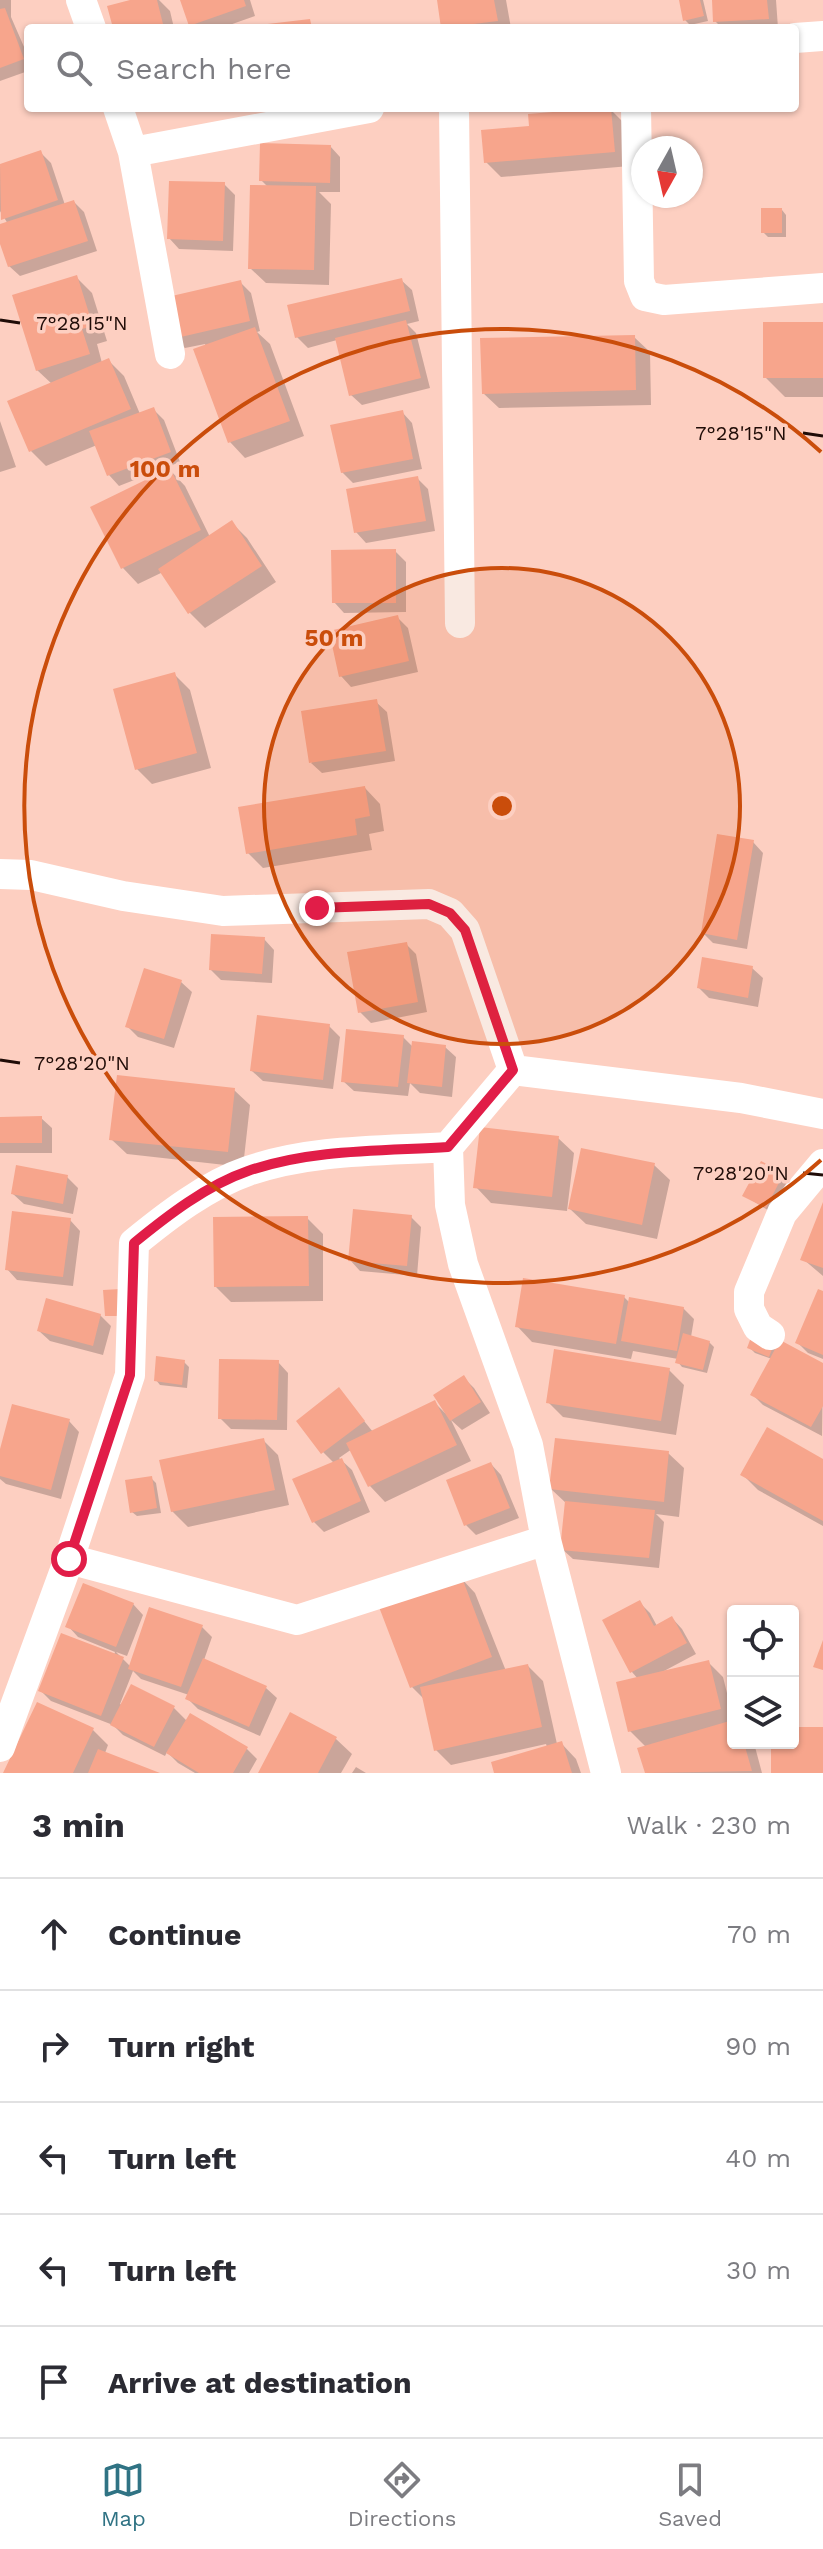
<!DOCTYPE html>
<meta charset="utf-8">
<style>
:root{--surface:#fff;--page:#f7f7f7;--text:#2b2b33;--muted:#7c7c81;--line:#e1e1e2;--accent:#307384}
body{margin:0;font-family:"Work Sans",sans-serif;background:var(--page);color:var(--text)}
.controls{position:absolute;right:24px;bottom:24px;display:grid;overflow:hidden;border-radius:8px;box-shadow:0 2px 6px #0004}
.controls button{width:72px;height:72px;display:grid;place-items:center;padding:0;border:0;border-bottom:2px solid var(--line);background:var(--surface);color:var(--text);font:40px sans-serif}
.compass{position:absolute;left:631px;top:136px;width:72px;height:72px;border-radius:50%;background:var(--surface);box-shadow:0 2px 6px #0004;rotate:188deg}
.stop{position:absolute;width:24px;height:24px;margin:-18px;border:6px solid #e11d48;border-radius:50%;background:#fff}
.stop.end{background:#e11d48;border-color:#fff;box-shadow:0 2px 8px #0008}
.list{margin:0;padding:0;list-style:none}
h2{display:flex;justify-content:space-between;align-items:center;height:104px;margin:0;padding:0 32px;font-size:34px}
h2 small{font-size:26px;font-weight:400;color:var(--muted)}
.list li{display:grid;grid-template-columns:52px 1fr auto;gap:24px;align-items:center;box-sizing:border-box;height:112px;padding:0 32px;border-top:2px solid var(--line)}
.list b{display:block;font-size:30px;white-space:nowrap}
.list em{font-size:26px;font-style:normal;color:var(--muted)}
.icon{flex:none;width:44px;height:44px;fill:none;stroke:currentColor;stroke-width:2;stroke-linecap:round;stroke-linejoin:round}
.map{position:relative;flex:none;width:823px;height:1773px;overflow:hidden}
.search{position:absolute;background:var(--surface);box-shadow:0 2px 6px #0004;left:24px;right:24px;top:24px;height:88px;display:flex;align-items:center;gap:20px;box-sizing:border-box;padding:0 28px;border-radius:8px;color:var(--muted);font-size:30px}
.sheet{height:664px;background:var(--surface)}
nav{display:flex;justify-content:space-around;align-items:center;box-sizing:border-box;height:112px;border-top:2px solid var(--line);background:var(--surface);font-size:22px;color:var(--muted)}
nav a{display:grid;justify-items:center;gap:4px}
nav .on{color:var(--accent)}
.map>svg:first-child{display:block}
</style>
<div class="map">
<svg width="823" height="1773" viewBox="0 0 823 1773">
<rect width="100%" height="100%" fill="#fdcfc1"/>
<path fill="#0003" d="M0 0H11V17L28 56V71L0 81Z
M138 0H159L170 11 174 28H115Z
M182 0H250L255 16 221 28H194Z
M439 0H506L511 28H443Z
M681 0H703L708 21 690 25 685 20Z
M714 0H776L778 28H722L715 21Z
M610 109 626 125 630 166 501 177 486 162 531 128Z
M330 146 340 157V192H319L331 204 329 285 266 283 250 268 268 187 261 180Z
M40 152 51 163 65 205 74 202 84 212 97 251 20 276 9 266 0 238V226L8 224 0 211V167Z
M224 184 235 195 233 251 179 249 169 238Z
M782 210 786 215V237H768L763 232Z
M76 277 92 293 107 341 97 344 102 363 109 361 124 376 140 414 153 409 164 420 180 462 119 486 109 475 97 445 46 466 31 451 52 384 37 370Z
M401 280 412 290 419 321 407 324 416 333 430 388 362 405 351 395 337 340 308 348 297 337Z
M240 282 251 293 260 331 257 332 270 344 304 436 245 458 230 442 205 344 185 348 174 338Z
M823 324V397H785L765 377Z
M634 337 650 352 651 405 499 408 483 393Z
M402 412 412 423 422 469 353 483 342 472Z
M0 421 16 467 0 472Z
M170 470 185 486 210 537 232 523 247 538 276 582 205 628 190 613 163 572 138 584 123 568 93 508Z
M417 478 428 489 435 531 366 543 356 532Z
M395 551 406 562V612L344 613 334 602Z
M397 617 408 628 418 672 351 687 341 676Z
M174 674 190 690 211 768 152 784 137 769Z
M376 702 387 712 395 761 322 773 311 763Z
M365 788 380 804 384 831 369 834 372 850 263 868 248 853Z
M753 842 763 853 747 949 713 943 703 933Z
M264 939 274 950 272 983 221 980 211 970Z
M406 944 416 954 427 1012 371 1023 360 1012Z
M752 968 763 978 758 1007 709 998 699 988Z
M181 982 192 992 174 1048 138 1037 127 1026Z
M329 1026 340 1037 333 1089 263 1081 252 1071Z
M403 1037 413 1047H445L456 1057 452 1097 420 1093 410 1083 408 1096 354 1091 343 1081Z
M234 1090 250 1105 243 1167 127 1154 111 1139Z
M41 1118 52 1128V1153H0V1119Z
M558 1138 574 1153 567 1211 491 1203 476 1187Z
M761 1163 788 1180 771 1212 745 1196Z
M654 1165 670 1180 657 1239 586 1224 570 1209Z
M67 1177 78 1188 73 1214 24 1204 13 1194Z
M823 1206V1276L803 1259Z
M411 1217 421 1227 417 1276 360 1271 350 1260Z
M307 1218 323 1234V1301L231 1302 216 1287Z
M70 1220 80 1231 73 1286 17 1280 7 1269Z
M823 1293V1359L808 1353 797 1342Z
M624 1297 630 1303 683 1308 694 1319 691 1337 709 1342 714 1347 707 1373 682 1367 678 1362V1359L633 1351 631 1359 532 1342 517 1326Z
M100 1315 111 1326 103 1355 50 1341 39 1331Z
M755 1335 823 1365 822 1436 763 1405 753 1395 772 1359 755 1353 750 1348Z
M184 1362 189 1367 187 1388 160 1385 156 1380Z
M278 1362 288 1373 287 1430 231 1429 220 1418Z
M669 1370 684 1385 676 1435 563 1417 548 1402Z
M464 1378 474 1388 490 1413 462 1430 451 1420 471 1461 385 1502 370 1486 352 1449 339 1458 352 1470 370 1512 324 1532 314 1522 334 1463 323 1452 339 1390 373 1432 434 1402 445 1413Z
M69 1421 79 1432 61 1499 6 1484 0 1479V1457Z
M263 1440 278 1455 289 1505 188 1527 172 1511Z
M668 1453 684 1468 679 1517 656 1514 664 1522 659 1568 573 1559 562 1549 567 1504 551 1489Z
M823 1461V1526L758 1490 742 1474Z
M491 1464 501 1475 519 1518 476 1535 466 1525Z
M151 1478 156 1483 161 1513 137 1516 132 1512Z
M460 1577 475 1593 506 1671 528 1666 543 1681 557 1744 561 1743 576 1759 581 1773H497L547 1747 546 1744 451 1765 436 1750 424 1699 412 1687Z
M640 1603 650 1613 657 1626 672 1618 682 1629 696 1654 664 1671 708 1662 723 1677 733 1717V1743H754L762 1773H647L640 1749 646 1747 630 1731 638 1679 632 1672 605 1621Z
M133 1604 143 1615 127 1656 116 1652 131 1667 202 1627 212 1637 204 1660 266 1688 277 1698 260 1736 198 1709 187 1698 189 1695 141 1679 133 1671 120 1704 122 1705 132 1686 174 1708 187 1721 191 1715 247 1749 257 1759 249 1773H195L178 1763 167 1752 165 1756 123 1735 113 1725 51 1701 41 1691 114 1655 115 1652 78 1637 68 1626Z
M291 1715 336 1739 352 1754 341 1773H260Z
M93 1730 108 1745 105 1753 155 1773H6Z
M356 1767 366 1773H352Z"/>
<path fill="#f7a58c" d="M130 0H157L164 28H113L107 6Z
M180 0H244L246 6 189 26Z
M437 0H494L498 21 441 28Z
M679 0H700L704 16 683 21Z
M712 0H767L769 19 713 22Z
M5 8 24 59 0 68V9Z
M310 19 312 28H259V25Z
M602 108H611L615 152 484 163 481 130 529 126 528 114Z
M260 143 331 145 330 183 259 181Z
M41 150 58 200 1 220 0 164Z
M169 181 225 182 223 241 167 239Z
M250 185 316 186 314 270 248 269Z
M74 200 88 241 8 267 0 244V224Z
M761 208H782V233H761Z
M77 275 93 326 82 329 90 354 36 371 12 295Z
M402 278 410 311 295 338 287 305Z
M241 280 250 321 172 339 163 298Z
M406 320 421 378 349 396 335 338Z
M763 322H823V378H763Z
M255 327 290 421 228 443 193 349Z
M635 335 636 390 482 394 480 338Z
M109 358 131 409 29 452 7 401Z
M154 407 171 452 107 476 89 431Z
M403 410 413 459 341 473 330 425Z
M170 468 201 530 121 569 90 507Z
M418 476 426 521 354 533 346 489Z
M232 520 262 566 188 614 158 569Z
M396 549V603H332L331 550Z
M398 615 409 661 339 677 329 631Z
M175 672 197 753 135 770 113 689Z
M377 699 386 751 309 763 301 711Z
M365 786 370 816 355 819 357 835 246 854 238 807Z
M717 834 754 840 737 940 701 933Z
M211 934 265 937 262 974 209 970Z
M407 942 418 1002 358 1013 347 952Z
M702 957 753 966 748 998 697 988Z
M144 968 182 980 164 1039 125 1027Z
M257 1015 330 1024 323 1080 250 1071Z
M346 1029 404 1035 398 1087 341 1082Z
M412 1041 446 1045 442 1087 407 1083Z
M117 1075 235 1088 228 1152 109 1140Z
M42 1116V1143H0V1117Z
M480 1127 559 1136 552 1197 473 1188Z
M581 1148 655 1163 642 1225 568 1209Z
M761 1161 784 1173 766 1208 742 1196Z
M16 1165 68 1175 63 1204 11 1194Z
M823 1202V1268L800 1260Z
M353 1209 412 1215 407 1266 348 1261Z
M12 1211 71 1218 63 1277 5 1270Z
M308 1216 309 1286 214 1287 213 1217Z
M523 1278 625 1295 616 1344 515 1327Z
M121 1289 123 1316H105L103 1290Z
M818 1289 823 1291V1355L795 1343Z
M629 1297 684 1307 677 1351 621 1341Z
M46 1298 101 1314 93 1346 37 1331Z
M753 1332 775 1341 769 1357 747 1348Z
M683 1333 710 1341 703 1370 675 1363Z
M780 1340 823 1363V1406L811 1427 750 1395Z
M554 1349 670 1368 661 1421 546 1403Z
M156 1356 185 1360 182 1385 154 1381Z
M219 1359 279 1360 277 1420 218 1419Z
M464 1375 481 1402 450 1421 433 1395Z
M339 1387 365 1421 321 1454 296 1421Z
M435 1400 457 1445 368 1487 346 1443Z
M12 1404 70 1419 51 1490 0 1476V1449Z
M767 1427 823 1459V1521L740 1475Z
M264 1438 275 1490 171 1512 159 1460Z
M555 1438 669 1451 664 1502 549 1489Z
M342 1458 361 1501 312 1523 292 1479Z
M491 1462 510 1508 464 1526 446 1480Z
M152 1476 157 1508 130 1513 125 1480Z
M565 1501 655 1510 649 1558 560 1550Z
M461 1575 492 1657 410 1688 379 1607Z
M83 1583 134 1603 116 1647 65 1627Z
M640 1600 654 1626 672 1616 687 1643 630 1673 602 1620Z
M149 1607 203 1625 181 1687 128 1669Z
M61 1633 124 1657 101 1716 38 1691Z
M823 1640V1670L813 1667Z
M203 1658 267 1686 249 1727 185 1699Z
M709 1660 721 1709 628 1732 616 1682Z
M528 1664 542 1727 434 1751 420 1687Z
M131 1684 175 1706 154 1747 110 1725Z
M37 1702 94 1728 73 1773H3Z
M290 1712 337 1737 318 1773H258Z
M190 1713 248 1747 233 1773H199L166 1753Z
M733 1720V1743H744L752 1771 645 1773 637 1748Z
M793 1727H823V1773H771V1743H793Z
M562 1741 572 1773H494L491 1762Z
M98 1749 160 1773H88Z"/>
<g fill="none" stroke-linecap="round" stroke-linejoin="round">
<path stroke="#fff" stroke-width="30" d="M81 0 91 28
M795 38 823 36
M118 108 133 152 369 108
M454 108 460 623
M636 108 639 281 645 296 664 300 823 288
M133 152 170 354
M0 874 31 875 123 896 223 911 429 904 450 913 465 930 513 1070
M513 1070 741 1098 823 1114
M448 1147 450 1205 463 1264 528 1445 546 1540 606 1773
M770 1335 758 1327 749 1309V1292L782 1213 823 1164
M69 1559 297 1620 546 1540
M0 1747 69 1559 130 1375 134 1243C167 1216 207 1185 248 1171 311 1149 382 1151 448 1147L513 1070"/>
</g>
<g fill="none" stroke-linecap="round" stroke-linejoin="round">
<path stroke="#e11d48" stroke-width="10" d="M69 1559 130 1375 134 1243C167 1216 207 1185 248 1171 311 1149 382 1151 448 1147L513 1070 465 930 450 913 429 904 317 908"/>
</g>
<path fill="none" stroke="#1f0c07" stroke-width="3" d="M0 320 20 323M803 433 823 436M0 1060 20 1063M803 1173 823 1175"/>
<circle cx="502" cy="806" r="238" fill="#ca4d0b" fill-opacity=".12"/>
<g fill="none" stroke="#ca4d0b" stroke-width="4">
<circle cx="502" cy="806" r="238"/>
<path d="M821 1160A477 477 0 1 1 821 452"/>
</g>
<g font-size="20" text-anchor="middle" fill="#1f0c07" stroke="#fdcfc1" stroke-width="7" stroke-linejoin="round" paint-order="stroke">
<text x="82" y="330">7°28'15"N</text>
<text x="741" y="440">7°28'15"N</text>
<text x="82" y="1070">7°28'20"N</text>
<text x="741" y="1180">7°28'20"N</text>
</g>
<circle cx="502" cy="806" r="12" fill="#ca4d0b" stroke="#fdcfc1" stroke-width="4"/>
<g font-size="24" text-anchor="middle" font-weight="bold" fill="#ca4d0b" stroke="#fdcfc1" stroke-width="7" stroke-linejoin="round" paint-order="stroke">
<text x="165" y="477">100 m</text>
<text x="334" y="646">50 m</text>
</g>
</svg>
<div class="controls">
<button><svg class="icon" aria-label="locate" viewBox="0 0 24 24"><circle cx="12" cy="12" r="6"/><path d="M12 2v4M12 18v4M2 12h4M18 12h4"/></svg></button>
<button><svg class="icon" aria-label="layers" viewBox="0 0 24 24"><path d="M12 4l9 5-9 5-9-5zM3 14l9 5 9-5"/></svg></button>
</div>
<svg class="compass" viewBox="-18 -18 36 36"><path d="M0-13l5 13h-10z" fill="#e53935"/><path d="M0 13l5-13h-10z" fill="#7c7c81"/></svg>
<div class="stop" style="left:69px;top:1559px"></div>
<div class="stop end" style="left:317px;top:908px"></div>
<div class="search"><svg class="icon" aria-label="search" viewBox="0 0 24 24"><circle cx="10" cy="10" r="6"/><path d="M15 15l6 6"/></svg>Search here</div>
</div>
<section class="sheet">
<h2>3 min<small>Walk · 230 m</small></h2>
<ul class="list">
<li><svg class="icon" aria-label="ahead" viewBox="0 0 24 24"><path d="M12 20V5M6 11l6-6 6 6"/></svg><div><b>Continue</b></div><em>70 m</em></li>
<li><svg class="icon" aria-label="right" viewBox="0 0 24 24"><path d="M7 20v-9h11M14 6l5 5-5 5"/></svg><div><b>Turn right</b></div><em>90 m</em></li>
<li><svg class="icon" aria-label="left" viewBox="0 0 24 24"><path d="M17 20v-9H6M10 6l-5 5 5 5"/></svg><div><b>Turn left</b></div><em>40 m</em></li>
<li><svg class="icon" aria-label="left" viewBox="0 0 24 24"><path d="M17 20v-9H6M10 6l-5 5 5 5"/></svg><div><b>Turn left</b></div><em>30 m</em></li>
<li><svg class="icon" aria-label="arrive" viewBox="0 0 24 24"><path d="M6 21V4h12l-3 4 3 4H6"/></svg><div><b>Arrive at destination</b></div></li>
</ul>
</section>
<nav>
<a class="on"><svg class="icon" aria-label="map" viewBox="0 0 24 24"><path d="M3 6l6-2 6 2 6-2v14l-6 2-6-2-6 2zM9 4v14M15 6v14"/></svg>Map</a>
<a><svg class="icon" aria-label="directions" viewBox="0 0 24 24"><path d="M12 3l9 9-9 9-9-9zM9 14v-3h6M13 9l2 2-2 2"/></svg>Directions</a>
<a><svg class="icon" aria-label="saved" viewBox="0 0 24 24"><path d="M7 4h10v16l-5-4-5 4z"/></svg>Saved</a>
</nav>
